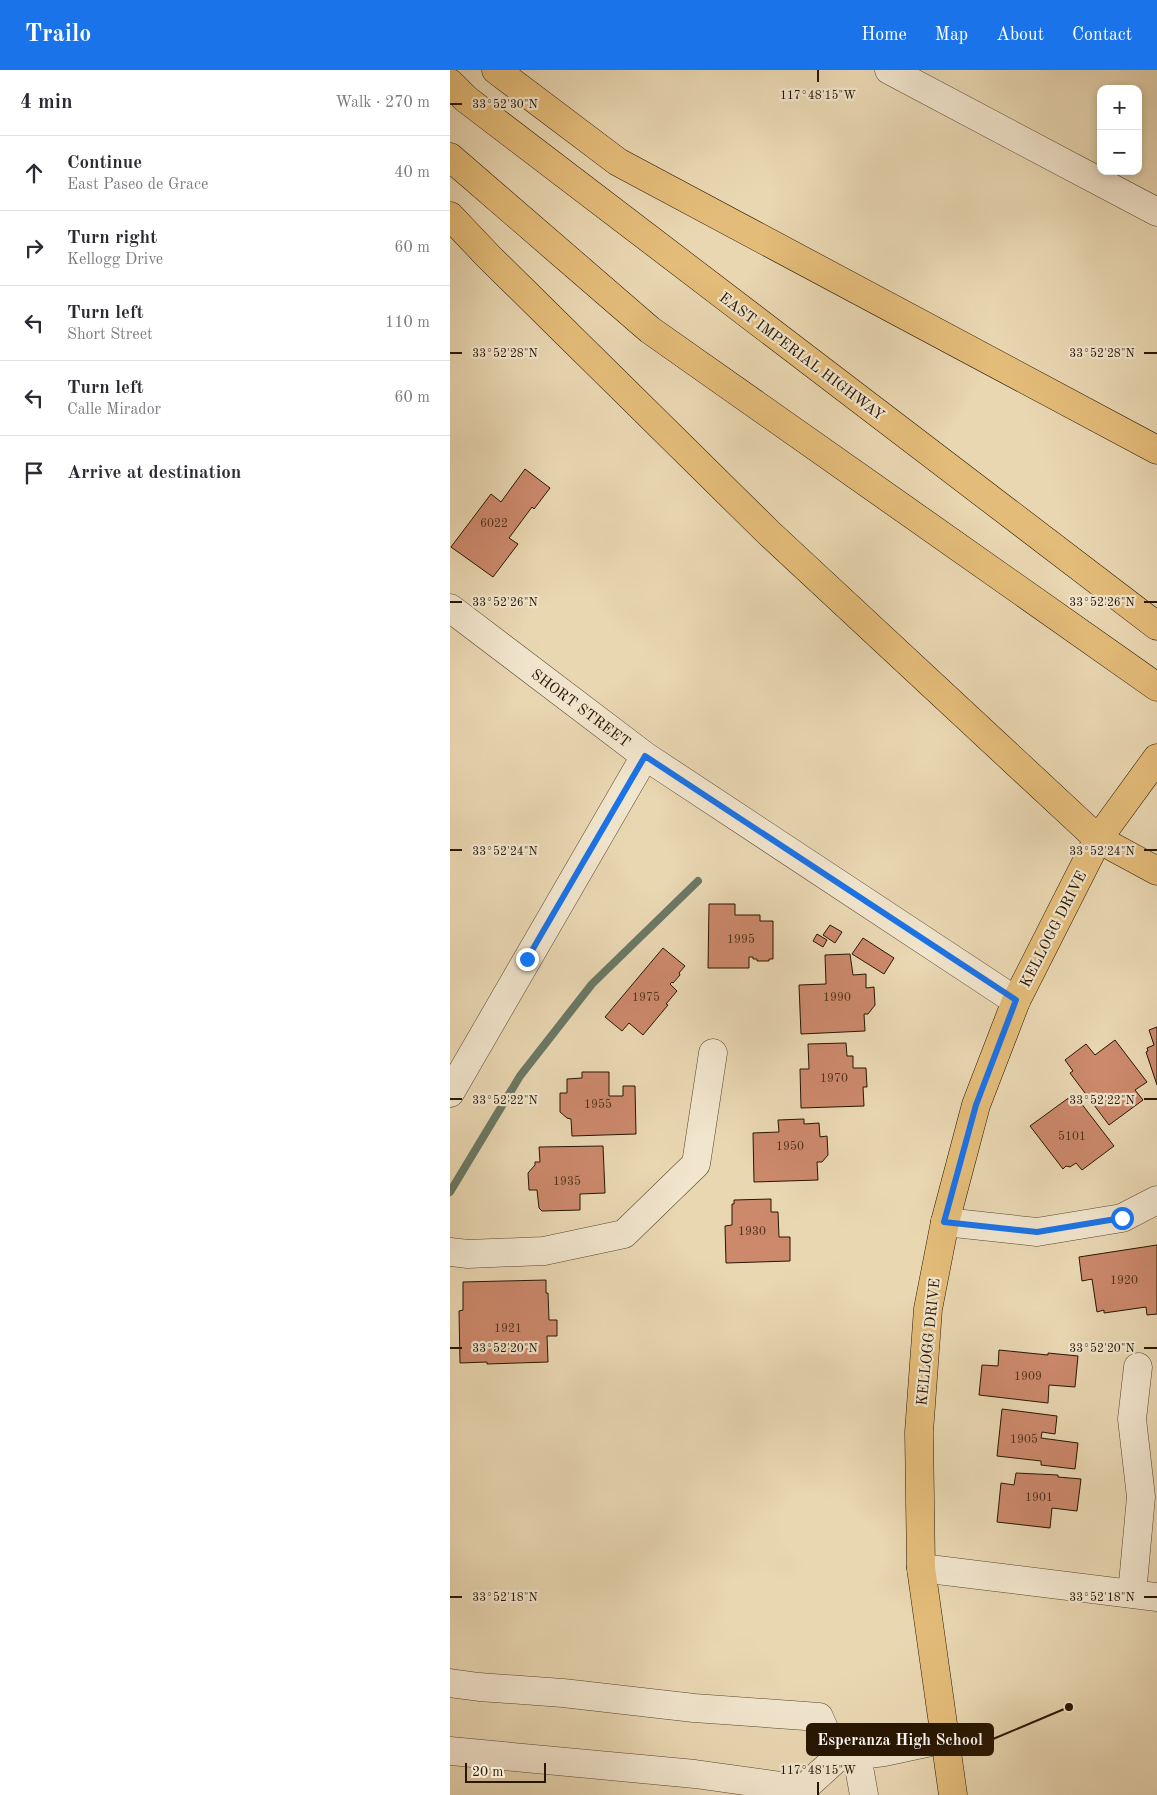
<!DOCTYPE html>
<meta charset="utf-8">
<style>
:root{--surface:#fff;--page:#f2f2f3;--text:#2b2b33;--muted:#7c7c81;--line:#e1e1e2;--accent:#1a73e8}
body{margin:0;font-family:"Old Standard TT",serif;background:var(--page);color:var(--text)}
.controls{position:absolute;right:15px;top:15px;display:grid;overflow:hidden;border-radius:10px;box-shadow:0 2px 8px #0003}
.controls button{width:45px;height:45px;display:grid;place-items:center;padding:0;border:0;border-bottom:1px solid var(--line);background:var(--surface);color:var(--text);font:25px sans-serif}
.scale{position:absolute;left:15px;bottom:12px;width:81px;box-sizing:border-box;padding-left:5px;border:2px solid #271602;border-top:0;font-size:14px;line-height:18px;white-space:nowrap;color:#271602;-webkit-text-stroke:4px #f1e5cd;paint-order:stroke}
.stop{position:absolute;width:15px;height:15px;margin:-11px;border:4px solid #1a73e8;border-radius:50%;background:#fff}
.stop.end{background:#1a73e8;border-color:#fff;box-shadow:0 1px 5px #0008}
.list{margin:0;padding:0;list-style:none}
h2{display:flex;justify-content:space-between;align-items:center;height:65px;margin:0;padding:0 20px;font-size:21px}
h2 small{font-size:16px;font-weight:400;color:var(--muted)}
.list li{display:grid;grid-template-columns:32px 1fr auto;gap:15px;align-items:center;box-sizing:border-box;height:75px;padding:0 20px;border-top:1px solid var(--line)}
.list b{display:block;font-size:19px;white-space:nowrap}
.list p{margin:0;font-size:16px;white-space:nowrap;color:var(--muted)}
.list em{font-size:16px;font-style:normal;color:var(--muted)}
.icon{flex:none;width:28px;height:28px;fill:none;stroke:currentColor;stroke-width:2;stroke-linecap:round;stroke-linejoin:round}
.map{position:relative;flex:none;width:707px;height:1725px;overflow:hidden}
header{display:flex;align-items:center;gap:30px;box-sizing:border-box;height:70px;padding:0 25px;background:var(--accent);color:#fff}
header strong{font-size:24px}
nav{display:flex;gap:28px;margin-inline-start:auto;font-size:18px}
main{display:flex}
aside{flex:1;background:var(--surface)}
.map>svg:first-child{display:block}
</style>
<header>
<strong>Trailo</strong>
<nav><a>Home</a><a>Map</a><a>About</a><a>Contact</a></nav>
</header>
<main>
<aside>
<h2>4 min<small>Walk · 270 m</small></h2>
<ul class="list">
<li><svg class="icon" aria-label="ahead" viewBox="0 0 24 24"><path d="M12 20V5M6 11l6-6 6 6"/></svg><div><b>Continue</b><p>East Paseo de Grace</p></div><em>40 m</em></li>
<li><svg class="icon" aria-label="right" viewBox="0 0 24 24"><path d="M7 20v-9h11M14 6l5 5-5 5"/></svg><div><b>Turn right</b><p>Kellogg Drive</p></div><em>60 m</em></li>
<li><svg class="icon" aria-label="left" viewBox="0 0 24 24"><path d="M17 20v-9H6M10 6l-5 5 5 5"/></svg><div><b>Turn left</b><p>Short Street</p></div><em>110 m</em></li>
<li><svg class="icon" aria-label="left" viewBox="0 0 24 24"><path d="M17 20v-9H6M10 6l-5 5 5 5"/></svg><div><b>Turn left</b><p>Calle Mirador</p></div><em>60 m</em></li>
<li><svg class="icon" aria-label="arrive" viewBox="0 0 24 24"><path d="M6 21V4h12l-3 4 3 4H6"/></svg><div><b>Arrive at destination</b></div></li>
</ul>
</aside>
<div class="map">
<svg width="707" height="1725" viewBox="0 0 707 1725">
<rect width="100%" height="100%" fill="#e9d7b2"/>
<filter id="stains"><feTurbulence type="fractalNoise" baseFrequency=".004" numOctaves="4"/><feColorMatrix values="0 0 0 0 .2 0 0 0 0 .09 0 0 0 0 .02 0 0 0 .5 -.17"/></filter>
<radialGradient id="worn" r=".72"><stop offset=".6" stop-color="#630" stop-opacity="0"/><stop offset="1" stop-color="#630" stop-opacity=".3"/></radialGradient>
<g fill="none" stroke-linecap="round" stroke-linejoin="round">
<path stroke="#6b7865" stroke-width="8" d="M0 1122 70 1006 142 914 248 811"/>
</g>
<path fill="#cc896c" stroke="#271602" d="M75 399 100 418 84 439 82 437 59 468 68 474 43 507 1 477 41 424 51 432Z
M259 834H285V845H310V851H323V889H319V891H307V889H303V887H299V898H258Z
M380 855 392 862 385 873 373 865Z
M367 864 377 870 373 877 363 871Z
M413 868 444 888 434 904 402 884Z
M213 878 235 896 229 903 230 905 223 913 222 912 220 914 227 921 216 934 218 935 193 965 179 953 172 961 155 947Z
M400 884 403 905 416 904V918L424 917 425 935 418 944H414L415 961 351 964 349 915 376 914 375 885Z
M707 957V1015L696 982 698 981 697 978 704 975 699 960Z
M665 970 697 1012 685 1020 693 1030 659 1055 620 1003 623 1001 615 990 636 974 645 985Z
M396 973 397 986H403V998H416L417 1017H413L414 1036 351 1038 350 999H359L358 974Z
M132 1002H159V1026H173V1016H185L186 1064 122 1066 121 1049 117 1048 110 1042V1023H117V1009L132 1008Z
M624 1024 664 1076 632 1100 626 1093 620 1097 616 1096 613 1099 580 1056Z
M354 1049V1054L369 1053 370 1067 377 1066 378 1085 372 1092H367L368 1110 304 1112 303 1063 329 1062 328 1050Z
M153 1076 155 1123 130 1124V1140L92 1141 89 1138 87 1120H79L78 1103 85 1095V1092H90L89 1077Z
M321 1129V1142H328L329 1167H340V1191L276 1193 275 1156 282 1155V1134H284V1130Z
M707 1175V1244L697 1245 696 1237 654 1243V1240L647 1242 642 1209 632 1211 629 1187Z
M96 1210V1223H98L99 1250H107V1266H97L98 1292 37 1294V1292L10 1293 9 1241 13 1240V1212Z
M549 1280 598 1285V1283L628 1286 625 1317 599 1315 598 1333 529 1325 532 1295 548 1296Z
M552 1339 607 1346 605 1364 592 1362 591 1368 628 1373 625 1399 591 1395V1391L547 1386Z
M566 1403 608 1405V1407L631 1409 627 1441 602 1438 600 1458 547 1452 551 1413 564 1415Z"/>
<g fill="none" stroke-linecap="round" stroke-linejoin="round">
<defs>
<path id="minor" d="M439 0 707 142
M0 538 195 686 566 931
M0 1023 195 686
M495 1152 587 1162 672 1148 707 1130
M0 1182 18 1184 94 1181 174 1164 246 1094 263 983
M471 1498 707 1527
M682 1524 691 1427 682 1349 688 1297
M0 1613 29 1617 113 1623 244 1638 369 1647 387 1688
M0 1681 245 1704 353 1719 387 1688 434 1682 495 1669
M407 1686 414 1725"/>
<path id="major" d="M503 1725 471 1498 469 1362 478 1239 495 1152 526 1035 566 931 648 769 707 688"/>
<path id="highway" d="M46 0 168 92 707 380
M0 13 16 29 707 556
M0 87 200 260 707 617
M0 146 38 186 319 463 648 769 707 801"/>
</defs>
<use href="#minor" stroke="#58462e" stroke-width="29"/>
<use href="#major" stroke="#271602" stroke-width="29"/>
<use href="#highway" stroke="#271602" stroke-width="29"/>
<use href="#minor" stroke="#f1e5cd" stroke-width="28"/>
<use href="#major" stroke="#e4bc79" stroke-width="28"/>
<use href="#highway" stroke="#e4bc79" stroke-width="28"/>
</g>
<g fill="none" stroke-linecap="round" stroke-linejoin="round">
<path stroke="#1a73e8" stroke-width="6" d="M77 889 195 686 566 930 526 1035 494 1152 587 1162 672 1148"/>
</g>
<path fill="none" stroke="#271602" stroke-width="2" d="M368 0V12M0 34H12M0 283H12M694 283H707M0 532H12M694 532H707M0 780H12M694 780H707M0 1029H12M694 1029H707M0 1278H12M694 1278H707M0 1527H12M694 1527H707M368 1712V1725"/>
<g text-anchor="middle" stroke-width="4.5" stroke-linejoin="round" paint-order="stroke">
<g font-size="12" fill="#50331c">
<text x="44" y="457">6022</text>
<text x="291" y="873">1995</text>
<text x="196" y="931">1975</text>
<text x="387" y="931">1990</text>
<text x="384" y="1012">1970</text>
<text x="148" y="1038">1955</text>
<text x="622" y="1070">5101</text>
<text x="340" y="1080">1950</text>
<text x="117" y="1115">1935</text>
<text x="302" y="1165">1930</text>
<text x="674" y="1214">1920</text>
<text x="58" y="1262">1921</text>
<text x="578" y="1310">1909</text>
<text x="574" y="1373">1905</text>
<text x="589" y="1431">1901</text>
</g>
<g font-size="15" fill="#271602" stroke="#f1e5cd">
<text transform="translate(352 286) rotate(37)" y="5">EAST IMPERIAL HIGHWAY</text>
<text transform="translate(131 638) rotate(37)" y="5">SHORT STREET</text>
<text transform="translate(603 859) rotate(-63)" y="5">KELLOGG DRIVE</text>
<text transform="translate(478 1272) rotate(-84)" y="5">KELLOGG DRIVE</text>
</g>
</g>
<g font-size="12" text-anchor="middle" fill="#271602" stroke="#f1e5cd" stroke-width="4.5" stroke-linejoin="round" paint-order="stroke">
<text x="368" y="29">117°48'15"W</text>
<text x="55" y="38">33°52'30"N</text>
<text x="55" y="287">33°52'28"N</text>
<text x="652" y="287">33°52'28"N</text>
<text x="55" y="536">33°52'26"N</text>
<text x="652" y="536">33°52'26"N</text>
<text x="55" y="785">33°52'24"N</text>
<text x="652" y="785">33°52'24"N</text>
<text x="55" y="1034">33°52'22"N</text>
<text x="652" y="1034">33°52'22"N</text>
<text x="55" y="1282">33°52'20"N</text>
<text x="652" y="1282">33°52'20"N</text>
<text x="55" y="1531">33°52'18"N</text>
<text x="652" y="1531">33°52'18"N</text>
<text x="368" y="1704">117°48'15"W</text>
</g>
<path fill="none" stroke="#271602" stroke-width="2" d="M619 1637L543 1669"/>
<circle fill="#271602" stroke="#f1e5cd" stroke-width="2" cx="619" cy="1637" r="5"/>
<rect fill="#271602" stroke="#271602" stroke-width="2" x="357" y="1654" width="186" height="31" rx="5"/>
<g font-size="16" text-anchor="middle" font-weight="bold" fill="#fff">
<text x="450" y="1675">Esperanza High School</text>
</g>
<rect width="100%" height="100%" filter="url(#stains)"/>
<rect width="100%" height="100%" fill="url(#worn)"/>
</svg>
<div class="controls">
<button>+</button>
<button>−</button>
</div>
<div class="scale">20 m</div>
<div class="stop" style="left:672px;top:1148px"></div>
<div class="stop end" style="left:77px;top:889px"></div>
</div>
</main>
